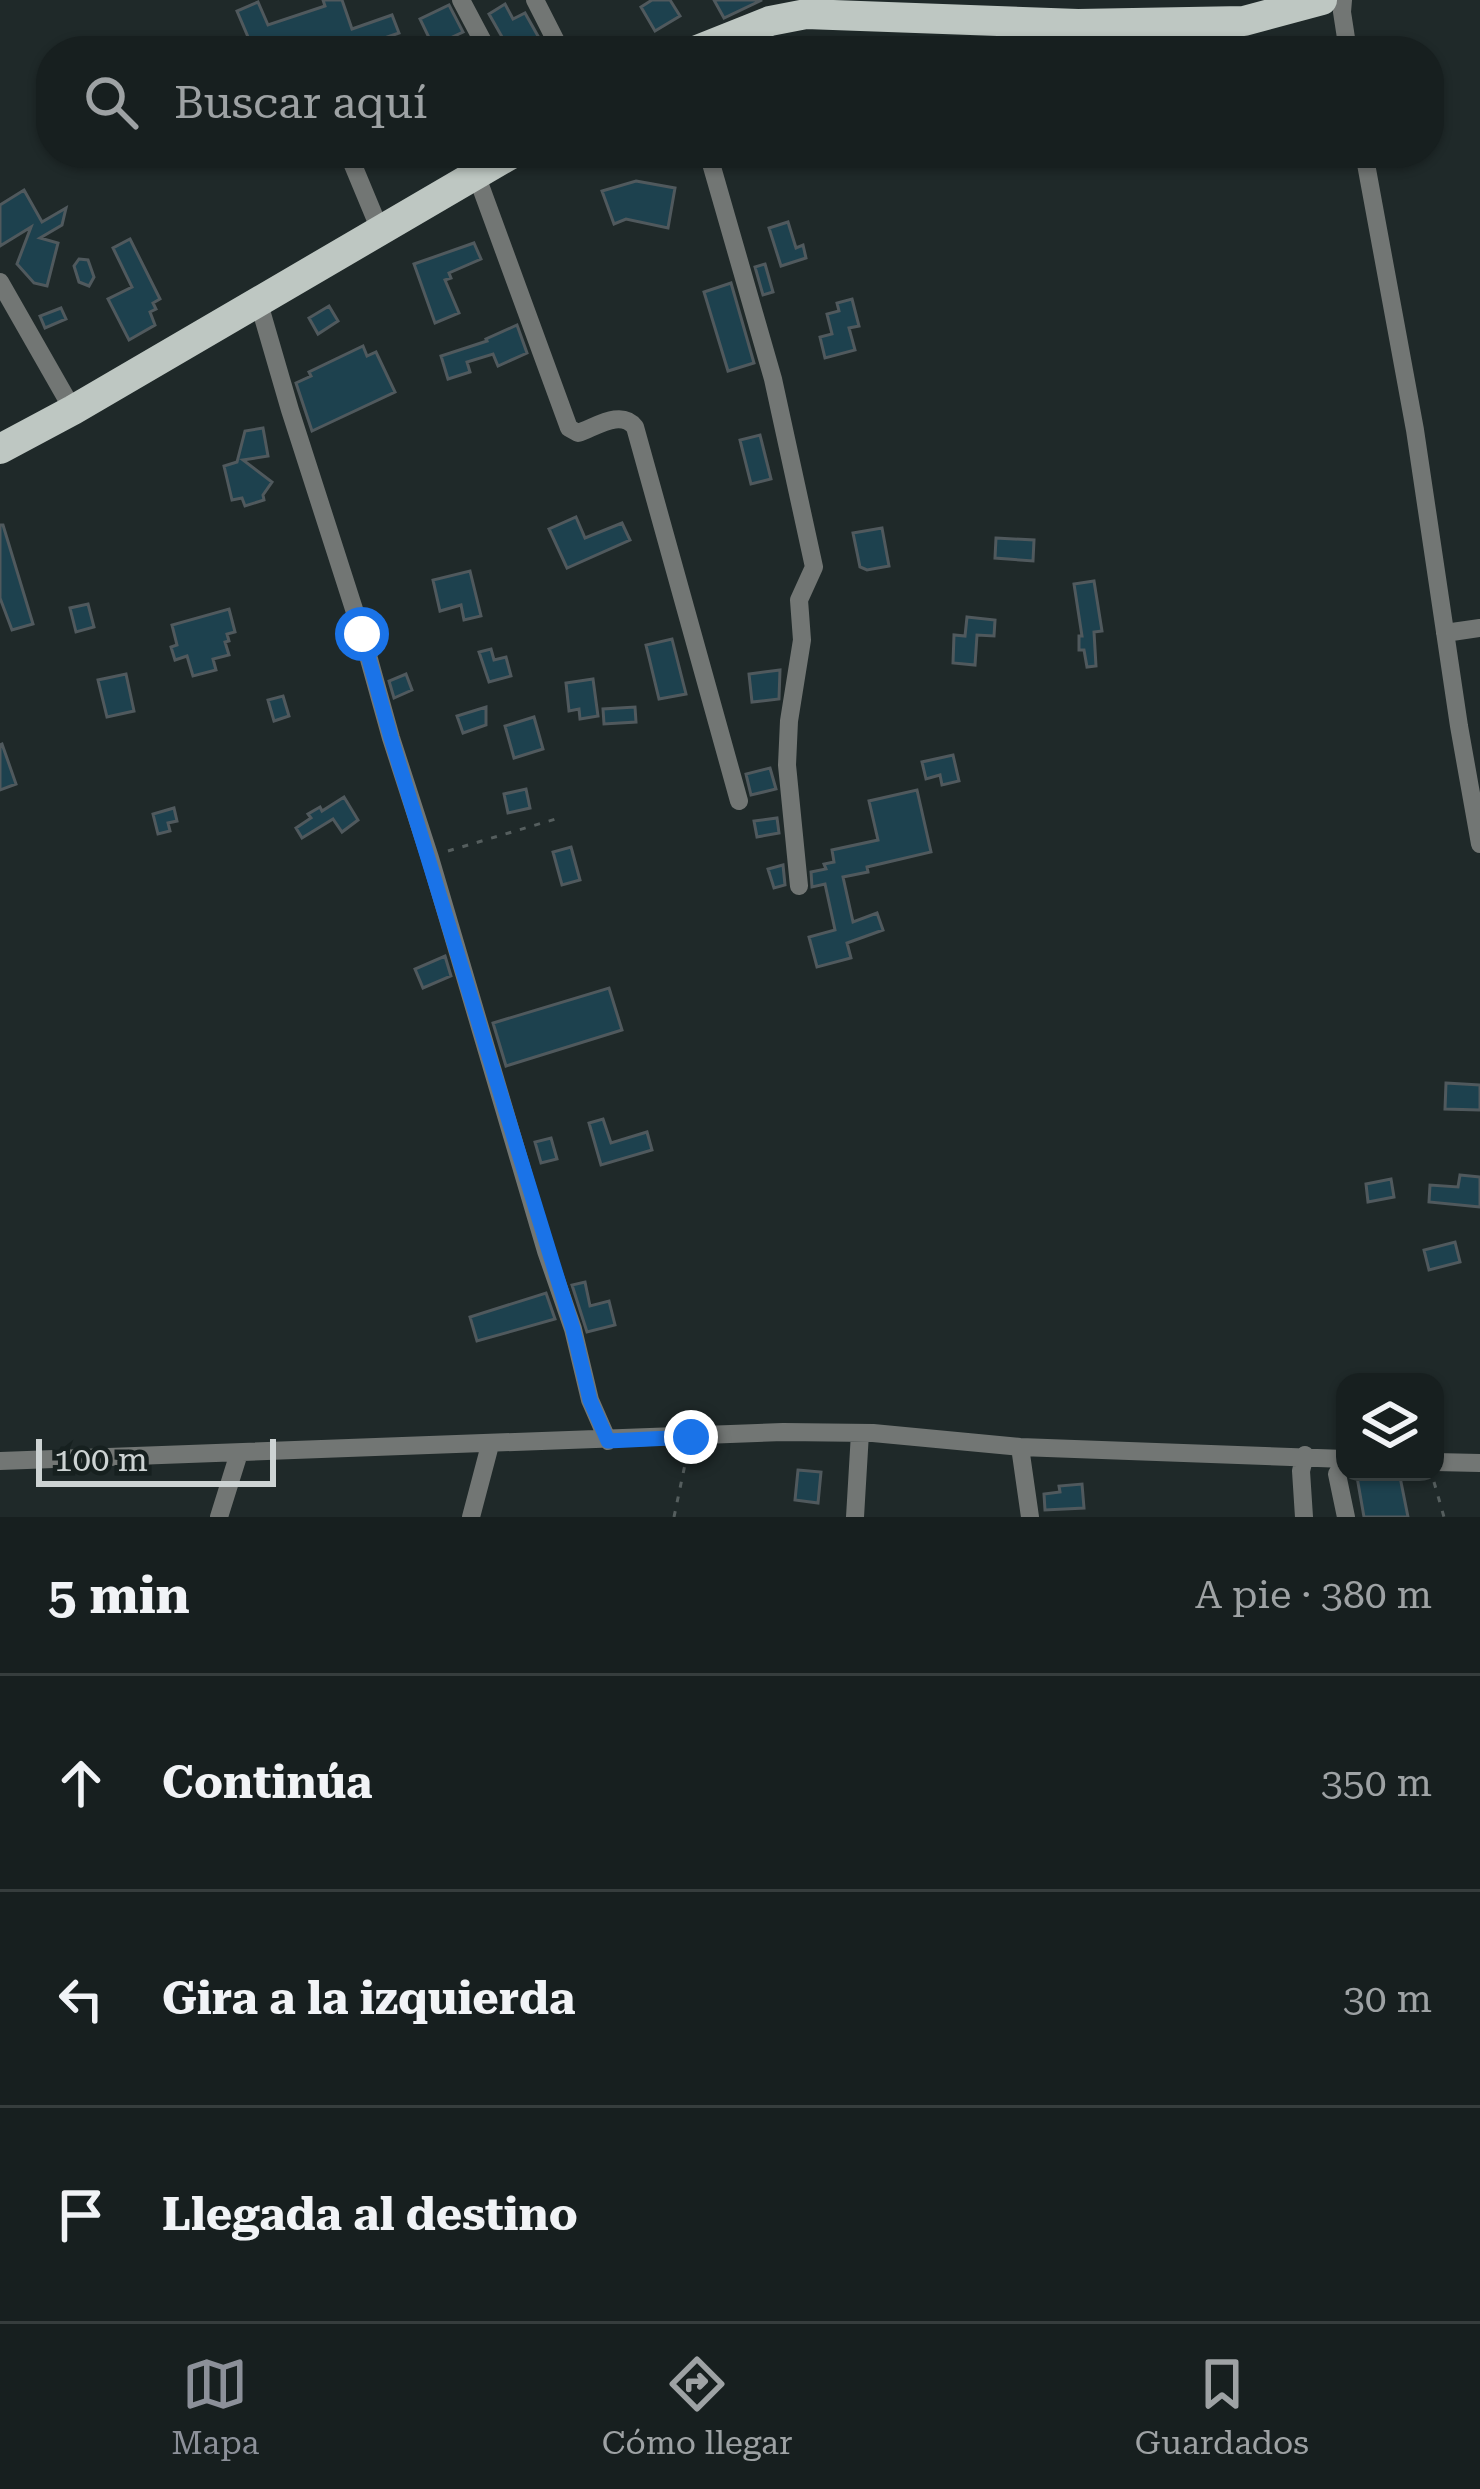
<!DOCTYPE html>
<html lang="es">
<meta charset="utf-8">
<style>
:root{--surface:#171f1f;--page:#242c2c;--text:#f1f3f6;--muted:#9ea2a4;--line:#363d3d;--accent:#8c9099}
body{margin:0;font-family:"Roboto Serif",serif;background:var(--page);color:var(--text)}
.controls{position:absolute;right:36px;bottom:36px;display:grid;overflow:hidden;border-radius:24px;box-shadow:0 3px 9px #0004}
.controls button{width:108px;height:108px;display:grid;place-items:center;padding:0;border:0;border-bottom:3px solid var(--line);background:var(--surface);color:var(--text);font:60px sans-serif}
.scale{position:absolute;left:36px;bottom:30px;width:240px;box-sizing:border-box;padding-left:12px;border:6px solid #cdd3d3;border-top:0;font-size:33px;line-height:42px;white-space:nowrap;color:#cdd3d3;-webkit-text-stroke:9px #16201f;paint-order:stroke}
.stop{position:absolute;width:36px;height:36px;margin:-27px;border:9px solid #1a73e8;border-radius:50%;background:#fff}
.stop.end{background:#1a73e8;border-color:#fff;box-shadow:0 3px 12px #0008}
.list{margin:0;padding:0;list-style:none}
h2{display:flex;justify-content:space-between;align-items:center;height:156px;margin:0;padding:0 48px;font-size:51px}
h2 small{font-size:39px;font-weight:400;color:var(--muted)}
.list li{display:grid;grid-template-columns:78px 1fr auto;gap:36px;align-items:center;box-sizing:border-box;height:216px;padding:0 48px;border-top:3px solid var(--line)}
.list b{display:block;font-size:45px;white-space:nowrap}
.list em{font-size:39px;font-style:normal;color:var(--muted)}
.icon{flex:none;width:66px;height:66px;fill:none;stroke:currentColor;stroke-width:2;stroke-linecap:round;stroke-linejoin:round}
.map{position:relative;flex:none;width:1480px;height:1517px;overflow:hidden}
.search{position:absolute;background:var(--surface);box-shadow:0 3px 9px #0004;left:36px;right:36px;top:36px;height:132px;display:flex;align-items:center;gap:30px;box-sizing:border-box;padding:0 42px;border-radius:48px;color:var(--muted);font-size:45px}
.sheet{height:804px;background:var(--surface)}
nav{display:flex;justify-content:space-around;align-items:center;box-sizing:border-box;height:168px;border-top:3px solid var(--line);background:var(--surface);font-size:33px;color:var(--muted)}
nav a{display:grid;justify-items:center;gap:6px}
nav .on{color:var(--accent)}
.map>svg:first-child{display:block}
</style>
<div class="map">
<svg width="1480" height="1517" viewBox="0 0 1480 1517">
<rect width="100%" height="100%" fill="#1f2929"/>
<path fill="#1d414e" stroke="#50595d" stroke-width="3" d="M323 0H342L352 29 392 15 399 33 370 43 373 51H254L237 11 258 2 268 25 325 6Z
M652 0H670L680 16 655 31 641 7Z
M714 0H762L724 18Z
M505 4 513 19 525 13 543 45 533 51H510L489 14Z
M449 5 463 32 433 46 420 19Z
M636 181 675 188 668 228 626 219 614 224 602 191Z
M24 190 42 222 66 208 62 225 40 238 58 243 47 286 34 283 17 264 31 227 0 246V205Z
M788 222 796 248 803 245 806 258 781 266 769 228Z
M130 239 160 299 153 303 156 309 150 312 155 325 129 340 108 299 132 287 113 248Z
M474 243 481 259 449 273 451 278 445 280 459 313 435 323 414 264Z
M79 259 88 260 94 277 89 286 79 282 74 266Z
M765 264 773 292 763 295 755 267Z
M731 283 754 363 728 371 704 292Z
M852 299 859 326 849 328 855 350 825 358 820 337 832 334 827 314 839 311 837 303Z
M329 306 338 321 318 334 309 318Z
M61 308 66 319 45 328 40 316Z
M517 325 527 353 498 366 493 354 467 362 470 372 448 379 441 356 487 341 486 339Z
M363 346 367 356 376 352 395 392 312 431 296 383 311 376 309 372Z
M263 428 268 456 243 460 272 482 263 495 264 500 245 506 242 498 232 500 224 466 237 462 245 431Z
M760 435 771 479 751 484 740 440Z
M576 517 585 538 622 523 630 540 567 568 549 529Z
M0 525H3L33 624 12 630 0 598Z
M882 528 889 566 867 570 860 567 853 533Z
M996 538 1034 540 1033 561 995 558Z
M470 571 481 616 464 620 461 605 440 611 433 580Z
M1094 581 1102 631 1094 632 1096 666 1087 667 1084 650H1079V636H1082L1074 584Z
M88 604 94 627 76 632 70 608Z
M229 609 235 632 227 634 229 641 225 642 229 655 213 659 216 670 193 676 187 656 175 660 171 647 177 645 172 625Z
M967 617 995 620 994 636 977 635 975 665 953 663 954 635 965 636Z
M672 639 686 694 659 699 646 645Z
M491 649 494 660 506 657 511 676 489 682 479 652Z
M780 670 779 699 752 702 749 674Z
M126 674 134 711 107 717 98 680Z
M406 674 412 690 394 698 389 681Z
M593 679 598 716 580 719 579 709 569 711 566 683Z
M283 696 289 716 274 721 268 700Z
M486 707V725L463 733 457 716Z
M635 707 636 722 604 724 603 709Z
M534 717 543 749 514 758 505 726Z
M2 744 16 784 0 790V745Z
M953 755 959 781 942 785 940 775 926 779 922 762Z
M770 768 776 789 751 795 746 774Z
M526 789 530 808 508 813 504 794Z
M917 790 931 852 867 867 868 872 843 877 853 922 877 913 883 930 847 943 851 958 817 967 809 937 835 930 825 884 812 887 811 872 826 869 824 864 834 862 832 850 878 840 869 801Z
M344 797 358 820 342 832 333 819 302 838 296 828 311 818 308 814 320 807 322 811Z
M174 808 177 821 168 823 170 831 158 834 153 814Z
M777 818 779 833 757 837 754 821Z
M571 847 580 880 562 885 553 852Z
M783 865 785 885 774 888 768 869Z
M445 956 451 976 423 988 415 969Z
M609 988 622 1030 506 1066 493 1023Z
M1446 1083 1480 1085V1110L1445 1109Z
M603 1119 611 1143 647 1132 652 1150 601 1165 589 1123Z
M551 1138 557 1159 541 1163 535 1142Z
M1460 1175 1480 1177V1207L1429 1202 1430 1185 1458 1187Z
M1391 1179 1394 1197 1368 1202 1366 1184Z
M1455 1242 1460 1262 1429 1270 1424 1250Z
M585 1282 590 1306 609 1301 615 1325 587 1332 572 1285Z
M546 1293 555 1319 477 1341 470 1317Z
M798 1470 821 1472 818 1503 795 1500Z
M1382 1472H1399L1408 1517H1364L1357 1477Z
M1082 1484 1084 1508 1045 1510 1044 1494 1060 1492 1059 1486Z"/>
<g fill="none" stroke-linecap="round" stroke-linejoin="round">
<path stroke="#555e5e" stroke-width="3" stroke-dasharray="6 9" stroke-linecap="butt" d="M448 851 559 818
M1434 1482 1444 1517
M674 1517 688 1450"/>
<path stroke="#727674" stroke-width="18" d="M461 0 488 51
M535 0 561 51
M1343 0 1342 12 1348 51
M348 153 380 230
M708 153 773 379 814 567 799 600 802 640 789 721 787 765 799 886
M1364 153 1415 430 1459 726 1480 844
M476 174 569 428 578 433C596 427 621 409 635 427L739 801
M0 282 73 410
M258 300 290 410 362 634 391 738 430 858 546 1251 573 1329 590 1400 608 1441
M1445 633 1480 628
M1020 1447 1030 1517
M0 1461 783 1432 873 1433 1020 1447 1345 1459
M1345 1462 1337 1474 1346 1517
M1435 1462 1480 1463
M219 1517 239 1453
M471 1517 490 1445
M855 1517 860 1433
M1304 1517 1301 1471 1305 1455"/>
<path stroke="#bec7c2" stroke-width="30" d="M695 51 770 21 806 14 1078 24 1244 21 1322 0
M0 449 73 410 513 153"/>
</g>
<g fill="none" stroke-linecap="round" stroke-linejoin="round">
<path stroke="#1a73e8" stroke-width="15" d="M362 634 391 738 573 1329 590 1400 608 1441 691 1437"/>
</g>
</svg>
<div class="controls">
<button><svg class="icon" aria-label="layers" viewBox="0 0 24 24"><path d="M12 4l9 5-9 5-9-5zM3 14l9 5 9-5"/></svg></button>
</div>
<div class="scale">100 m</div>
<div class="stop" style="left:362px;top:634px"></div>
<div class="stop end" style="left:691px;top:1437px"></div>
<div class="search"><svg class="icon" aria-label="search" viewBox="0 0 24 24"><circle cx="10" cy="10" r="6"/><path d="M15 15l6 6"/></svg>Buscar aquí</div>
</div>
<section class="sheet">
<h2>5 min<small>A pie · 380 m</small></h2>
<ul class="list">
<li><svg class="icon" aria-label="ahead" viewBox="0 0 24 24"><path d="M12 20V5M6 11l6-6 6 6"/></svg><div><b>Continúa</b></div><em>350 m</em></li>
<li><svg class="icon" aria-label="left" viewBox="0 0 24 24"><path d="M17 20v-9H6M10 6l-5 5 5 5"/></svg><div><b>Gira a la izquierda</b></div><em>30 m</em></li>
<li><svg class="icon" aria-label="arrive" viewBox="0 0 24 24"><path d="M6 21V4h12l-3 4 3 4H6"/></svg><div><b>Llegada al destino</b></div></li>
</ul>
</section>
<nav>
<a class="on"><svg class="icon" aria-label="map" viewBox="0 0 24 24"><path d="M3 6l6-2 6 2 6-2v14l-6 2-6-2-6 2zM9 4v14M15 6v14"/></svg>Mapa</a>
<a><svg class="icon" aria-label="directions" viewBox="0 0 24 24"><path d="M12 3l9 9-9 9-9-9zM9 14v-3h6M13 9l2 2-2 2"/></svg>Cómo llegar</a>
<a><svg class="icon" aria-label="saved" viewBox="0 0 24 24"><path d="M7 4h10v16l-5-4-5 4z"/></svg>Guardados</a>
</nav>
